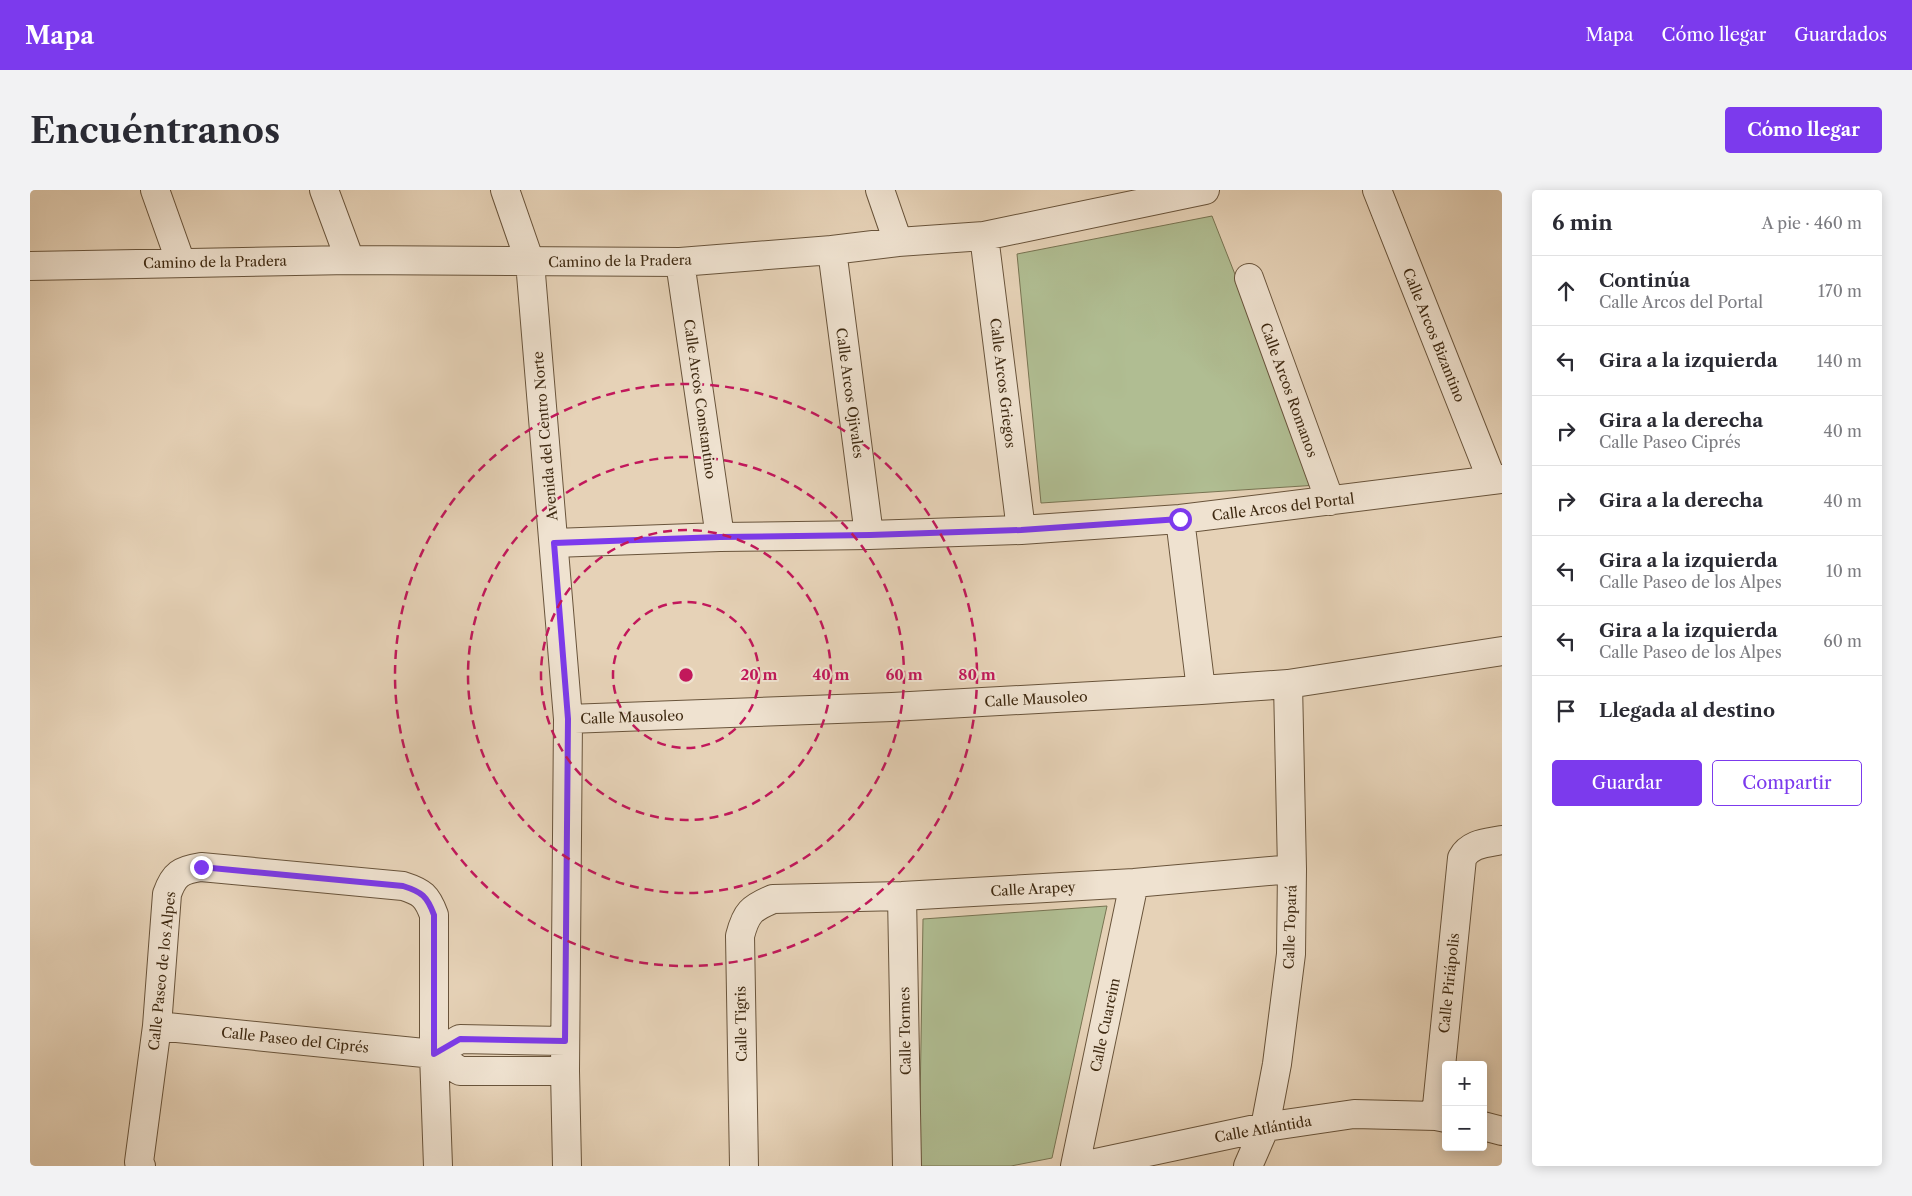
<!DOCTYPE html>
<html lang="es">
<meta charset="utf-8">
<style>
:root{--surface:#fff;--page:#f2f2f3;--text:#2b2b33;--muted:#7c7c81;--line:#e1e1e2;--accent:#7c3aed}
body{margin:0;font-family:"Libre Caslon Text",serif;background:var(--page);color:var(--text)}
.controls{position:absolute;right:15px;bottom:15px;display:grid;overflow:hidden;border-radius:5px;box-shadow:0 2px 12px #0003}
.controls button{width:45px;height:45px;display:grid;place-items:center;padding:0;border:0;border-bottom:1px solid var(--line);background:var(--surface);color:var(--text);font:25px sans-serif}
.stop{position:absolute;width:15px;height:15px;margin:-11px;border:4px solid #7c3aed;border-radius:50%;background:#fff}
.stop.end{background:#7c3aed;border-color:#fff;box-shadow:0 1px 5px #0008}
.list{margin:0;padding:0;list-style:none}
h2{display:flex;justify-content:space-between;align-items:center;height:65px;margin:0;padding:0 20px;font-size:21px}
h2 small{font-size:16px;font-weight:400;color:var(--muted)}
.list li{display:grid;grid-template-columns:32px 1fr auto;gap:15px;align-items:center;box-sizing:border-box;height:70px;padding:0 20px;border-top:1px solid var(--line)}
.list b{display:block;font-size:19px;white-space:nowrap}
.list p{margin:0;font-size:16px;white-space:nowrap;color:var(--muted)}
.list em{font-size:16px;font-style:normal;color:var(--muted)}
.actions{display:flex;gap:10px;padding:15px 20px}
.actions a{flex:1;padding:11px 0;border:1px solid var(--accent);border-radius:5px;text-align:center;font-size:18px;color:var(--accent)}
.actions .main{background:var(--accent);color:#fff}
.icon{flex:none;width:28px;height:28px;fill:none;stroke:currentColor;stroke-width:2;stroke-linecap:round;stroke-linejoin:round}
.map{position:relative;flex:none;width:1472px;height:976px;overflow:hidden;border-radius:5px}
header{display:flex;align-items:center;gap:30px;box-sizing:border-box;height:70px;padding:0 25px;background:var(--accent);color:#fff}
header strong{font-size:24px}
nav{display:flex;gap:28px;margin-inline-start:auto;font-size:18px}
.intro{display:flex;align-items:center;justify-content:space-between;box-sizing:border-box;height:120px;padding:0 30px}
h1{margin:0;font-size:35px}
.button{padding:12px 22px;border-radius:5px;background:var(--accent);color:#fff;font-size:18px;font-weight:700}
main{display:flex;gap:30px;padding:0 30px}
aside{flex:1;background:var(--surface);border-radius:5px;box-shadow:0 2px 12px #0003}
.map>svg:first-child{display:block}
</style>
<header>
<strong>Mapa</strong>
<nav><a>Mapa</a><a>Cómo llegar</a><a>Guardados</a></nav>
</header>
<div class="intro"><h1>Encuéntranos</h1><a class="button">Cómo llegar</a></div>
<main>
<div class="map">
<svg width="1472" height="976" viewBox="0 0 1472 976">
<rect width="100%" height="100%" fill="#e6d2b7"/>
<filter id="stains"><feTurbulence type="fractalNoise" baseFrequency=".004" numOctaves="4"/><feColorMatrix values="0 0 0 0 .2 0 0 0 0 .09 0 0 0 0 .02 0 0 0 .5 -.17"/></filter>
<radialGradient id="worn" r=".72"><stop offset=".6" stop-color="#630" stop-opacity="0"/><stop offset="1" stop-color="#630" stop-opacity=".3"/></radialGradient>
<path fill="#b0bd92" stroke="#787452" d="M1182 26 1288 295 1011 313 987 64Z
M1077 716 1022 968 981 976H889L893 729Z"/>
<g fill="none" stroke-linecap="round" stroke-linejoin="round">
<defs>
<path id="minor" d="M125 0 151 73
M294 0 320 70
M475 0 500 72 538 529 535 881 537 976
M850 0 868 52
M1347 0 1462 290
M954 46 991 340
M802 60 839 345
M650 72 690 347
M0 76 320 70 650 72 802 60 868 52 954 46 1175 0
M1219 88 1300 311
M1150 329 1171 500
M524 353 690 347 839 345 991 340 1150 329 1472 289
M538 529 862 517 1171 500 1258 494 1472 461
M872 706 877 976
M127 836 404 864 430 881H535
M404 864 430 849 535 851
M1406 926 1432 668C1440 653 1457 653 1472 650
M1453 936 1472 941
M111 976 109 972 127 836 137 704C144 684 151 680 171 677L373 696C392 702 397 706 404 725V864L408 976
M714 976 710 746C716 723 721 718 743 709L872 706 1104 693 1262 679
M1045 976 1104 693
M1052 976 1235 937 1324 924 1406 926 1416 928
M1218 976 1235 937 1247 874 1261 764 1262 679 1258 494"/>
</defs>
<use href="#minor" stroke="#69543b" stroke-width="30"/>
<use href="#minor" stroke="#efe2d0" stroke-width="28"/>
</g>
<g fill="none" stroke-linecap="round" stroke-linejoin="round">
<path stroke="#7c3aed" stroke-width="6" d="M171 677 373 696C392 702 397 706 404 725V864L430 849 535 851 538 529 524 353 690 347 840 345 991 340 1150 329"/>
</g>
<g fill="none" stroke="#c2185b" stroke-width="2.5" stroke-dasharray="9 6">
<circle cx="656" cy="485" r="73"/>
<circle cx="656" cy="485" r="145"/>
<circle cx="656" cy="485" r="218"/>
<circle cx="656" cy="485" r="291"/>
</g>
<g text-anchor="middle" stroke-width="4" stroke-linejoin="round" paint-order="stroke">
<g font-size="14" fill="#3f2a12" stroke="#efe2d0">
<text transform="translate(590 71) rotate(-1)" y="5">Camino de la Pradera</text>
<text transform="translate(185 72) rotate(-1)" y="5">Camino de la Pradera</text>
<text transform="translate(1404 145) rotate(68)" y="5">Calle Arcos Bizantino</text>
<text transform="translate(973 193) rotate(83)" y="5">Calle Arcos Griegos</text>
<text transform="translate(1259 200) rotate(70)" y="5">Calle Arcos Romanos</text>
<text transform="translate(820 203) rotate(82)" y="5">Calle Arcos Ojivales</text>
<text transform="translate(670 209) rotate(82)" y="5">Calle Arcos Constantino</text>
<text transform="translate(515 246) rotate(-95)" y="5">Avenida del Centro Norte</text>
<text transform="translate(1253 317) rotate(-7)" y="5">Calle Arcos del Portal</text>
<text transform="translate(1006 509) rotate(-3)" y="5">Calle Mausoleo</text>
<text transform="translate(602 527) rotate(-2)" y="5">Calle Mausoleo</text>
<text transform="translate(1003 699) rotate(-3)" y="5">Calle Arapey</text>
<text transform="translate(1260 737) rotate(-88)" y="5">Calle Topará</text>
<text transform="translate(132 781) rotate(-84)" y="5">Calle Paseo de los Alpes</text>
<text transform="translate(1419 793) rotate(-84)" y="5">Calle Piriápolis</text>
<text transform="translate(711 834) rotate(-91)" y="5">Calle Tigris</text>
<text transform="translate(1075 835) rotate(-78)" y="5">Calle Cuareim</text>
<text transform="translate(875 841) rotate(-91)" y="5">Calle Tormes</text>
<text transform="translate(265 850) rotate(6)" y="5">Calle Paseo del Ciprés</text>
<text transform="translate(1233 939) rotate(-10)" y="5">Calle Atlántida</text>
</g>
</g>
<circle cx="656" cy="485" r="8" fill="#c2185b" stroke="#efe2d0" stroke-width="2.5"/>
<g font-size="15" text-anchor="middle" font-weight="bold" fill="#c2185b" stroke="#efe2d0" stroke-width="4" stroke-linejoin="round" paint-order="stroke">
<text x="729" y="490">20 m</text>
<text x="801" y="490">40 m</text>
<text x="874" y="490">60 m</text>
<text x="947" y="490">80 m</text>
</g>
<rect width="100%" height="100%" filter="url(#stains)"/>
<rect width="100%" height="100%" fill="url(#worn)"/>
</svg>
<div class="controls">
<button>+</button>
<button>−</button>
</div>
<div class="stop" style="left:1150px;top:329px"></div>
<div class="stop end" style="left:171px;top:677px"></div>
</div>
<aside>
<h2>6 min<small>A pie · 460 m</small></h2>
<ul class="list">
<li><svg class="icon" aria-label="ahead" viewBox="0 0 24 24"><path d="M12 20V5M6 11l6-6 6 6"/></svg><div><b>Continúa</b><p>Calle Arcos del Portal</p></div><em>170 m</em></li>
<li><svg class="icon" aria-label="left" viewBox="0 0 24 24"><path d="M17 20v-9H6M10 6l-5 5 5 5"/></svg><div><b>Gira a la izquierda</b></div><em>140 m</em></li>
<li><svg class="icon" aria-label="right" viewBox="0 0 24 24"><path d="M7 20v-9h11M14 6l5 5-5 5"/></svg><div><b>Gira a la derecha</b><p>Calle Paseo Ciprés</p></div><em>40 m</em></li>
<li><svg class="icon" aria-label="right" viewBox="0 0 24 24"><path d="M7 20v-9h11M14 6l5 5-5 5"/></svg><div><b>Gira a la derecha</b></div><em>40 m</em></li>
<li><svg class="icon" aria-label="left" viewBox="0 0 24 24"><path d="M17 20v-9H6M10 6l-5 5 5 5"/></svg><div><b>Gira a la izquierda</b><p>Calle Paseo de los Alpes</p></div><em>10 m</em></li>
<li><svg class="icon" aria-label="left" viewBox="0 0 24 24"><path d="M17 20v-9H6M10 6l-5 5 5 5"/></svg><div><b>Gira a la izquierda</b><p>Calle Paseo de los Alpes</p></div><em>60 m</em></li>
<li><svg class="icon" aria-label="arrive" viewBox="0 0 24 24"><path d="M6 21V4h12l-3 4 3 4H6"/></svg><div><b>Llegada al destino</b></div></li>
</ul>
<div class="actions"><a class="main">Guardar</a><a>Compartir</a></div>
</aside>
</main>
